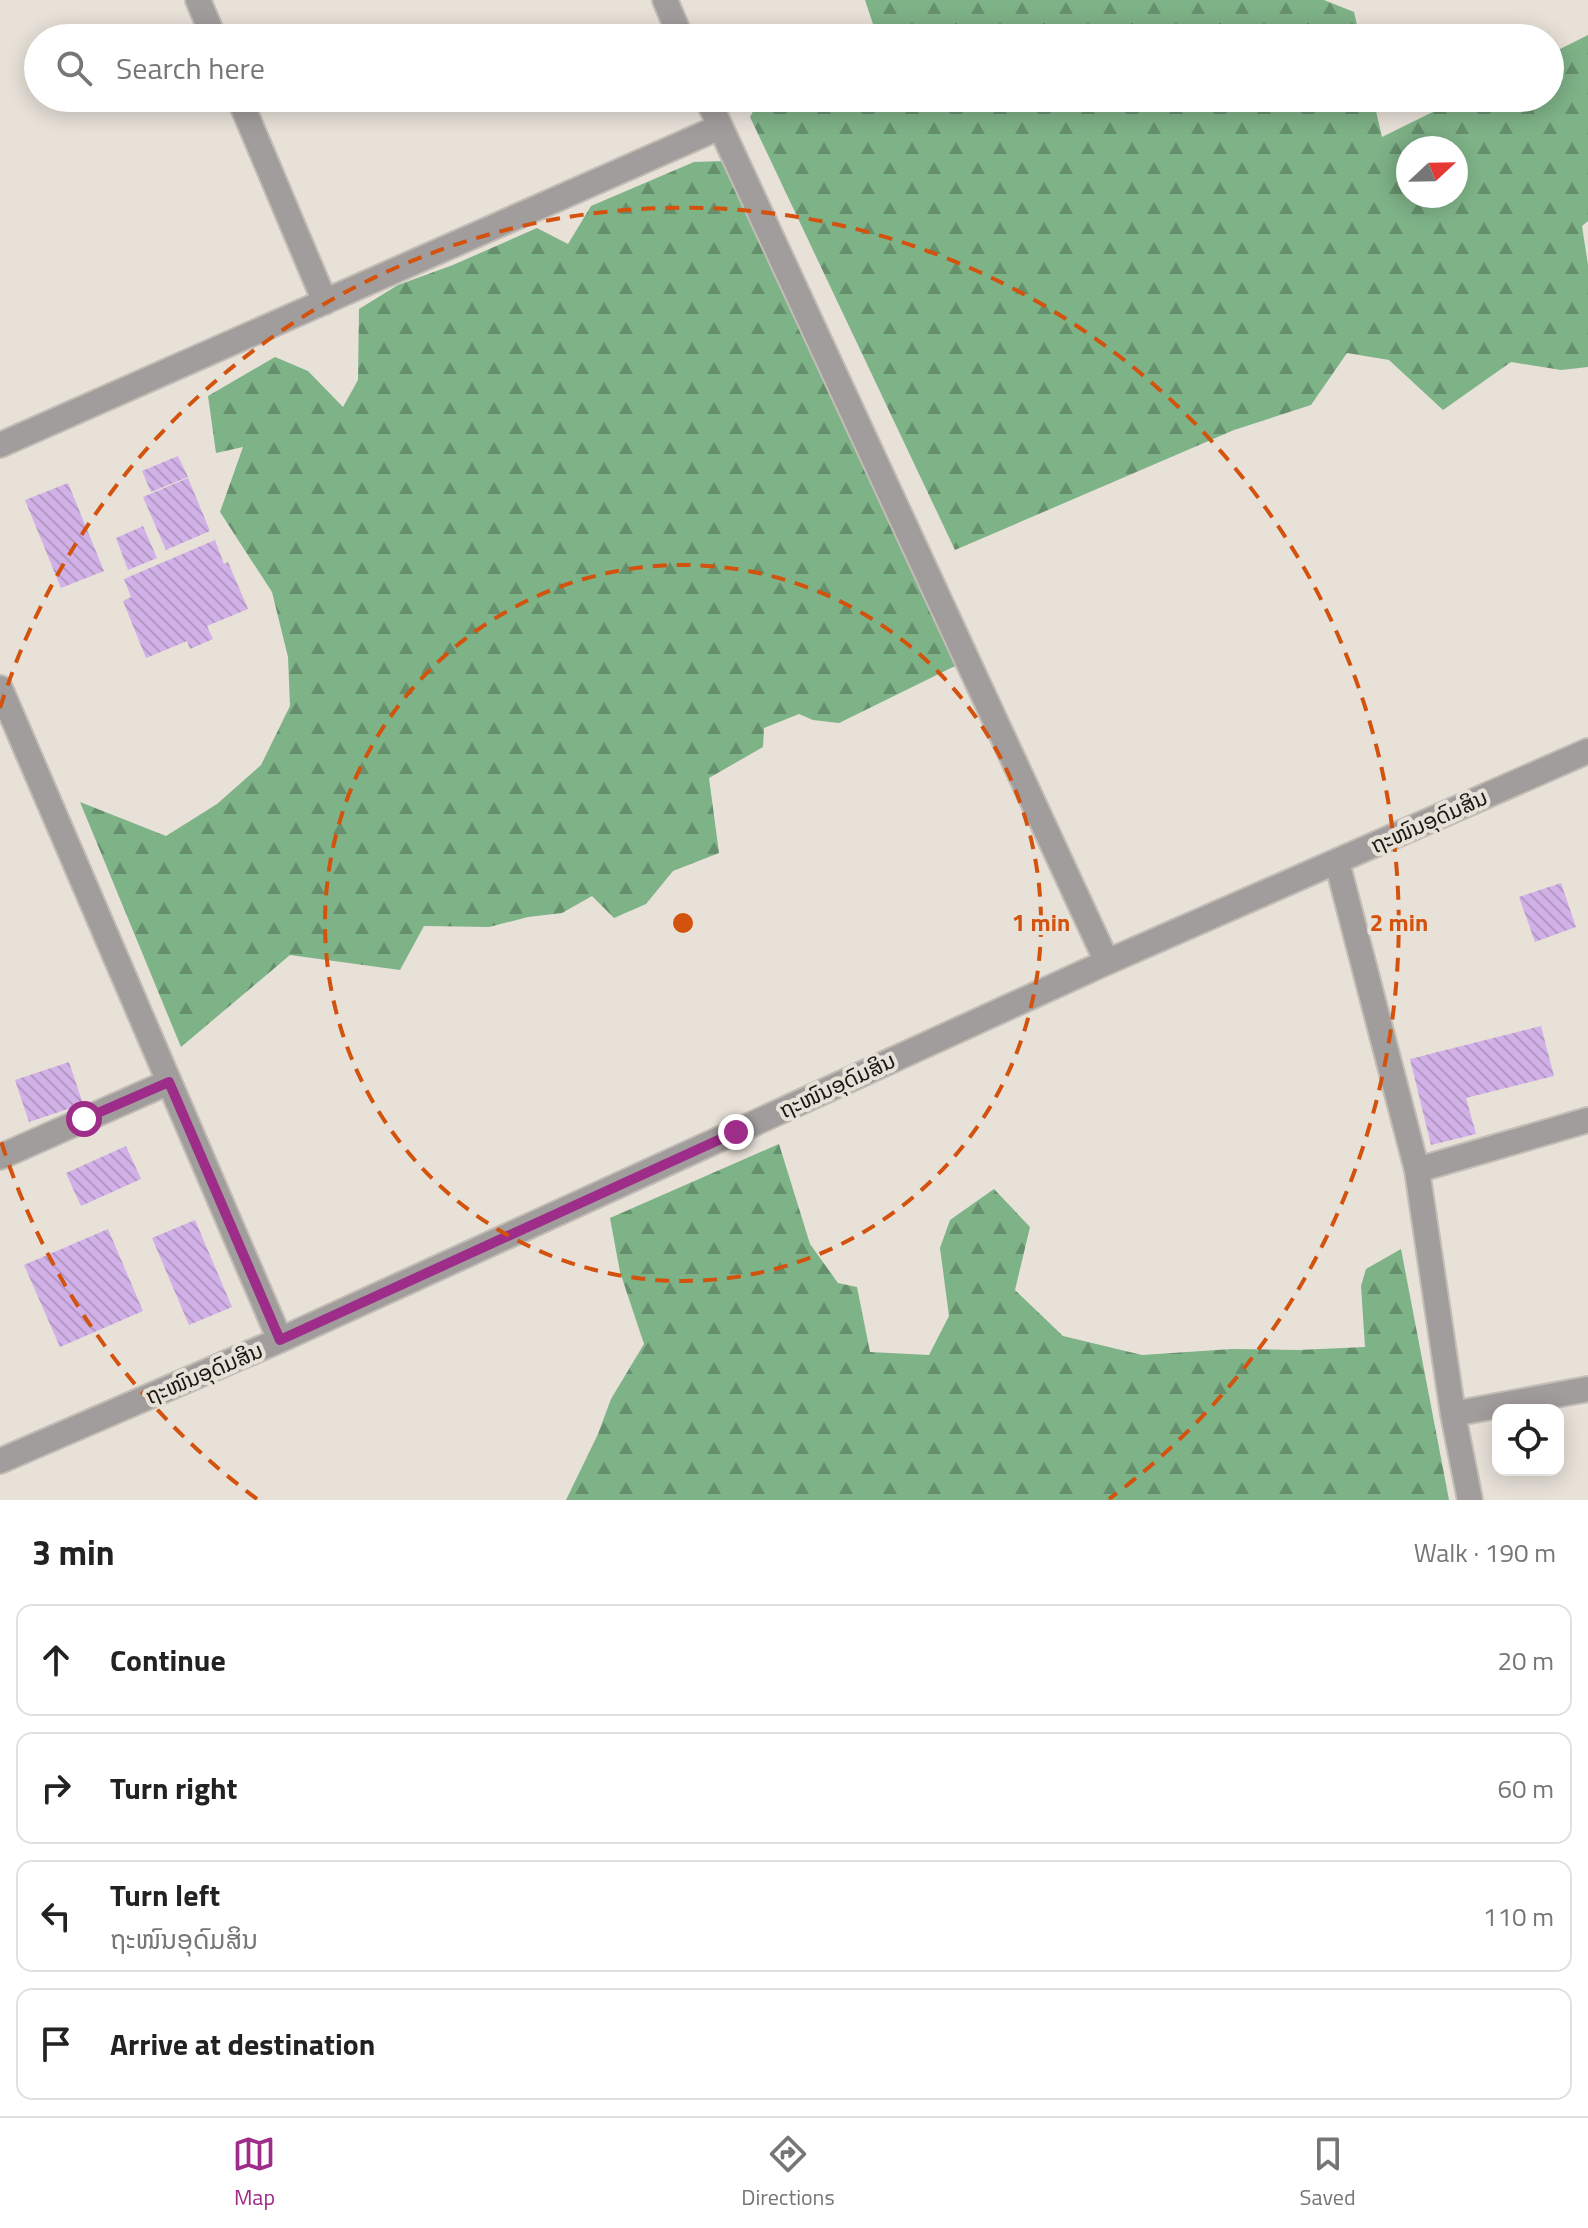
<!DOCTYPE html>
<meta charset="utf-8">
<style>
:root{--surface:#fff;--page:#f6f6f6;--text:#222;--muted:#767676;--line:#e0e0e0;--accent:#9e2c89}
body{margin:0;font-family:"Titillium Web","Noto Sans Lao",sans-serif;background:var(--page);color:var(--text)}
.controls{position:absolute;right:24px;bottom:24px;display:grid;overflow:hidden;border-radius:16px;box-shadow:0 4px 20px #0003}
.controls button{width:72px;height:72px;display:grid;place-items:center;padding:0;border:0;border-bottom:2px solid var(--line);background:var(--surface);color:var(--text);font:40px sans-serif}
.compass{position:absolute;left:1396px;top:136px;width:72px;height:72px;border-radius:50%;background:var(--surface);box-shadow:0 4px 20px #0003;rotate:68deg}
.stop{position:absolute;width:24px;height:24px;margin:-18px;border:6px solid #9e2c89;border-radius:50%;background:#fff}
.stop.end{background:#9e2c89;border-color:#fff;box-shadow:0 2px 8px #0008}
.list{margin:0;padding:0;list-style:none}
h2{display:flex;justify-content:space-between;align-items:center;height:104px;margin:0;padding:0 32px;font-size:34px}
h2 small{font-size:26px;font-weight:400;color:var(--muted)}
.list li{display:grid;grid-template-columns:52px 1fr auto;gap:24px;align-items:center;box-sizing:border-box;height:112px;margin:0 16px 16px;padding:0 16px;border:2px solid var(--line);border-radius:16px}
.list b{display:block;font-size:30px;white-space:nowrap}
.list p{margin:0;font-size:26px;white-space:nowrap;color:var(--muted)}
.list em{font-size:26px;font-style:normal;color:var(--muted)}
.icon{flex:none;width:44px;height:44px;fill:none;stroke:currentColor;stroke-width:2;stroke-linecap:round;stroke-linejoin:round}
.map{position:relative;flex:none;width:1588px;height:1500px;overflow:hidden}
.search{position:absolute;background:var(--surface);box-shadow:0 4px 20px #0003;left:24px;right:24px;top:24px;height:88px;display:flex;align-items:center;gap:20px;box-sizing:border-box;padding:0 28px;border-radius:44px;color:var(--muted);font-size:30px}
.sheet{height:616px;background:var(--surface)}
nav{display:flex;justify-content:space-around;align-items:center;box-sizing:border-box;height:112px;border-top:2px solid var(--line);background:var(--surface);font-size:22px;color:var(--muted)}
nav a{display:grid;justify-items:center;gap:4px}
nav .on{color:var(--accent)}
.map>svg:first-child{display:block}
</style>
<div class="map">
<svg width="1588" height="1500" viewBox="0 0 1588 1500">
<defs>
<pattern id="forest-firs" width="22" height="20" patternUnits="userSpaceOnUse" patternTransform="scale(2)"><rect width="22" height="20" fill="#7eb287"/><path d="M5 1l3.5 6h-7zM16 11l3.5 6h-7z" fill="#66906d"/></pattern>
<pattern id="building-back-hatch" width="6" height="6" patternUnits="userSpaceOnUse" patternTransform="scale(2)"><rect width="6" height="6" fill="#d1b1e7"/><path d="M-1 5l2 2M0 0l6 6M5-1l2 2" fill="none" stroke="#b398c5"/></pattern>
</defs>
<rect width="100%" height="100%" fill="#e7e1d8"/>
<path fill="url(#forest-firs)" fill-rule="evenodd" d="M865 0H1324L1354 12 1360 38H842L873 24Z
M1588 35V221L1582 226 1588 265V367L1561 370 1511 362 1443 410 1389 360 1347 353 1311 405 1234 430 955 550 750 117 760 98H1373L1382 137 1461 98H1550V54ZM1456 148V196H1408V148Z
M724 161 955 666 839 723 813 720 799 714 764 728 763 747 709 778 719 853 673 871 646 904 614 918 592 896 562 913 528 917 489 927 424 926 400 970 290 955 181 1047 80 802 166 836 217 804 261 765 290 706 288 657 272 592 220 512 243 447 216 453 208 396 275 357 308 371 343 407 358 380 359 309 398 285 453 265 537 228 568 244 591 206 694 162Z
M779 1144 810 1244 838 1283 857 1287 870 1352 929 1355 949 1316 940 1248 950 1220 994 1189 1030 1227 1015 1290 1063 1336 1142 1355 1232 1349 1298 1350 1365 1347 1361 1286 1366 1269 1401 1249 1449 1500H566L598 1434 611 1399 644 1344 620 1272 610 1218Z"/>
<path fill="url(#building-back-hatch)" d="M178 456 188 477 151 492 142 471Z
M188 478 210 531 166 550 143 497Z
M68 483 104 571 61 588 25 500Z
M143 526 157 558 128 570 116 538Z
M215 540 224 564 228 562 248 609 207 626 213 639 190 649 187 641 146 658 123 601 131 597 124 579Z
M1561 883 1576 927 1535 942 1519 897Z
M1541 1026 1554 1076 1466 1098 1476 1134 1431 1145 1410 1059Z
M69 1062 83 1104 29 1122 15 1080Z
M126 1146 141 1179 81 1206 66 1173Z
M195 1220 232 1307 189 1325 152 1238Z
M108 1229 143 1311 60 1347 24 1265Z"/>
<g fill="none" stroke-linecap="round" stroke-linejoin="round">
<defs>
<path id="minor" d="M198 0 214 38
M665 0 681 38
M239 98 325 302
M707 98 1107 962
M0 445 720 127
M0 688 280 1340
M1337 862 1417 1170 1453 1414 1470 1500
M0 1157 169 1082
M1417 1170 1588 1120
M1453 1414 1588 1389
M0 1461 280 1340 1107 962 1588 751"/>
</defs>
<use href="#minor" stroke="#c2bdb5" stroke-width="28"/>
<use href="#minor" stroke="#a29d9d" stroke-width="24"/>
</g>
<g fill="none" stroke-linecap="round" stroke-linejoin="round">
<path stroke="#9e2c89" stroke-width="10" d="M84 1119 169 1082 280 1340 736 1132"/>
</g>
<g fill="none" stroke="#d3520d" stroke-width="4" stroke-dasharray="14 10">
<circle cx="683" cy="923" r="358"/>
<path d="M257 1499A716 716 0 0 1 0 1138M0 708A716 716 0 1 1 1109 1499"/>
</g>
<g text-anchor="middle" stroke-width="8" stroke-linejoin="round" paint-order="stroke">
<g font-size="22" fill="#1a1814" stroke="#e7e1d8">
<text transform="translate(1429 821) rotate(-24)" y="8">ຖະໜົນອຸດົມສິນ</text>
<text transform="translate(837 1085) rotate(-25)" y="8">ຖະໜົນອຸດົມສິນ</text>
<text transform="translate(204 1373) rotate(-23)" y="8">ຖະໜົນອຸດົມສິນ</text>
</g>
</g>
<circle cx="683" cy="923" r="12" fill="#d3520d" stroke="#e7e1d8" stroke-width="4"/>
<g font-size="24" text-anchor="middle" font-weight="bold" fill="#d3520d" stroke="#e7e1d8" stroke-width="8" stroke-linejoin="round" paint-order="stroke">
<text x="1041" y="931">1 min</text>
<text x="1399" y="931">2 min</text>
</g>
</svg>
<div class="controls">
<button><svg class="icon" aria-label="locate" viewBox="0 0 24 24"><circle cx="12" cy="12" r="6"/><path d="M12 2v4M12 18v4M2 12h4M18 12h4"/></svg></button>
</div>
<svg class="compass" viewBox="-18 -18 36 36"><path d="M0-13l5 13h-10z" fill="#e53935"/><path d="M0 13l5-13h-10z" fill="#767676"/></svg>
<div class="stop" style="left:84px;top:1119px"></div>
<div class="stop end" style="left:736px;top:1132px"></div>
<div class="search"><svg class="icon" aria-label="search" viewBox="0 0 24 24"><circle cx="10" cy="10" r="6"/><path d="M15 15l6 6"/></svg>Search here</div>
</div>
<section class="sheet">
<h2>3 min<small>Walk · 190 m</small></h2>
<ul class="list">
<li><svg class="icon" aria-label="ahead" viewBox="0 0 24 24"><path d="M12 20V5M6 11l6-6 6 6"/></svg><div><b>Continue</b></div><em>20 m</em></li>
<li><svg class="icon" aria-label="right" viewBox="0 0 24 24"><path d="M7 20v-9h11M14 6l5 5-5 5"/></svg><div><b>Turn right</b></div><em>60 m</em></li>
<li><svg class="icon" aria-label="left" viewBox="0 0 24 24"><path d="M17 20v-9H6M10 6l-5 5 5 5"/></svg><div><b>Turn left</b><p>ຖະໜົນອຸດົມສິນ</p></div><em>110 m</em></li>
<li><svg class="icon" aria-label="arrive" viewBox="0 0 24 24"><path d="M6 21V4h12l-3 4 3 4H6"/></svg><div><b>Arrive at destination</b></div></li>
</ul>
</section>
<nav>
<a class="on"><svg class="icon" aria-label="map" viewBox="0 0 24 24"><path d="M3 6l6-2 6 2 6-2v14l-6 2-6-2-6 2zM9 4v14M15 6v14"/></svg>Map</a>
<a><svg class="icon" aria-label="directions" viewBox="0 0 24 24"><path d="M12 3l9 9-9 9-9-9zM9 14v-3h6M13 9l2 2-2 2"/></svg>Directions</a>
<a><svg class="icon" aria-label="saved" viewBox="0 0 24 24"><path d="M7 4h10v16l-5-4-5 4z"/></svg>Saved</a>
</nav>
